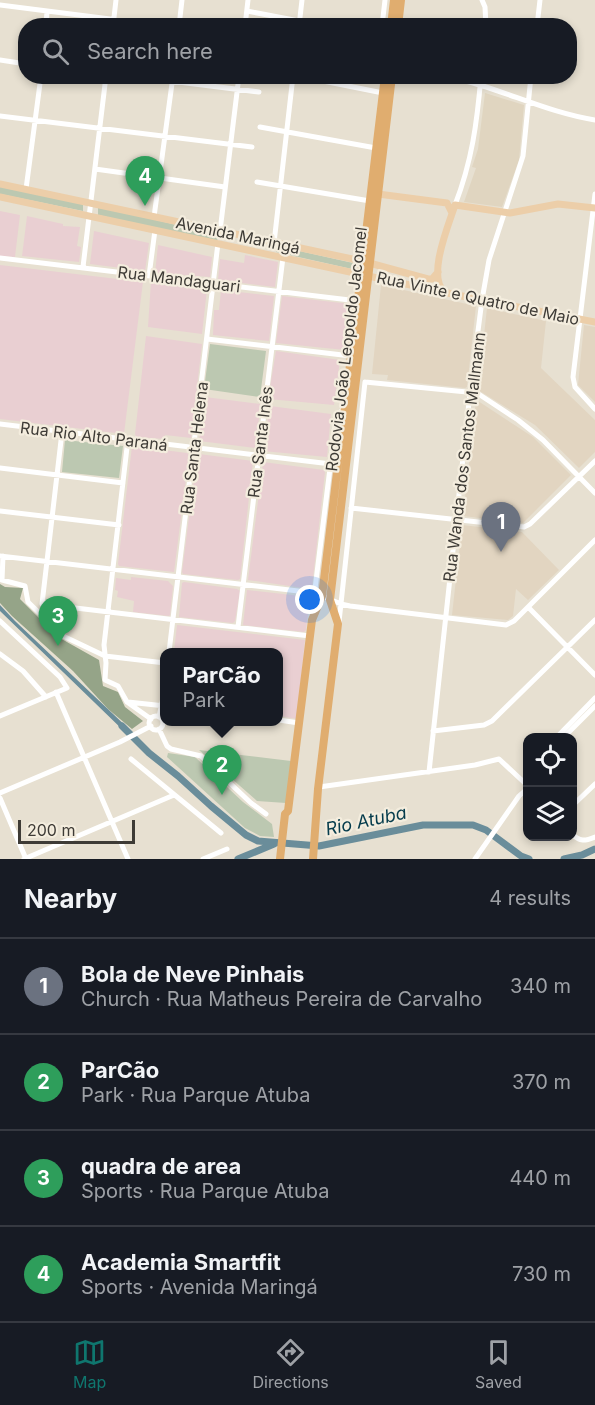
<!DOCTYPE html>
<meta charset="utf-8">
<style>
:root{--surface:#171b24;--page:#242831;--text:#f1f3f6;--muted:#9ea1a6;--line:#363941;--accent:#0f766e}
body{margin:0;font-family:Inter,sans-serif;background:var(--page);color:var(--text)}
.controls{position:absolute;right:18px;bottom:18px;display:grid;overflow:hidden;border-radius:12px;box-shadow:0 3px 9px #0003}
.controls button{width:54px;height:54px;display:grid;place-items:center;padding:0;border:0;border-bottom:2px solid var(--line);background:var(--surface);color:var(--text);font:30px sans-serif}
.scale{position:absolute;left:18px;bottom:15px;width:117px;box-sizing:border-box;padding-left:6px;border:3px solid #3e3b36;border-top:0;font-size:16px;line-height:21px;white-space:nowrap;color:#3e3b36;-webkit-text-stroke:4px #f4edde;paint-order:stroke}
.you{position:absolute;left:310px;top:600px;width:21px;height:21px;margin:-15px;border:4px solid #fff;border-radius:50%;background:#1a73e8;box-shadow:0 0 0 9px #1a73e833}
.badge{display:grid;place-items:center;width:39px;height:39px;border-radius:50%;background:var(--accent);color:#fff;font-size:20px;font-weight:700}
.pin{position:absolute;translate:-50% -50px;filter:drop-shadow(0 2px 3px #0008)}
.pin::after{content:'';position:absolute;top:32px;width:21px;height:18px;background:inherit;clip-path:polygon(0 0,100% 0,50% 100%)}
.popup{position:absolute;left:160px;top:648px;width:123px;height:78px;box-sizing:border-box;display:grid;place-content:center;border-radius:12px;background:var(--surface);filter:drop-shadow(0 2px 4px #0005);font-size:20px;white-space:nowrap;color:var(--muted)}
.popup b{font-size:22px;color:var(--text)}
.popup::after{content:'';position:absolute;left:50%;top:100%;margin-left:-12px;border:12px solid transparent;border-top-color:var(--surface)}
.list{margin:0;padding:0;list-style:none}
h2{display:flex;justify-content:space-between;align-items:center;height:78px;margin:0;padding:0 24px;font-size:26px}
h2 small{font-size:20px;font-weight:400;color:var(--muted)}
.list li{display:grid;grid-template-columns:39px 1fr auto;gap:18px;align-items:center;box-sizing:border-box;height:96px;padding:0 24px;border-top:2px solid var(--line)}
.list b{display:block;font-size:22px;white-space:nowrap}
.list p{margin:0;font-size:20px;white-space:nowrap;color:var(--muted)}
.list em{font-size:20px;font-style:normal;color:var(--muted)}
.icon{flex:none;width:33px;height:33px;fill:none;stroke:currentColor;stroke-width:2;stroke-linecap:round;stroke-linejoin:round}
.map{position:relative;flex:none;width:595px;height:859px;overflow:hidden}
.search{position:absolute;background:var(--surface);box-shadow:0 3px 9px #0003;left:18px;right:18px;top:18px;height:66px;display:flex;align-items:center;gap:15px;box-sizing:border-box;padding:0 21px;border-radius:24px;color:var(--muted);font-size:22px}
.sheet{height:462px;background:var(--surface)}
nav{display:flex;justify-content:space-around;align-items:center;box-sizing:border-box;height:84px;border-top:2px solid var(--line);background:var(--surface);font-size:16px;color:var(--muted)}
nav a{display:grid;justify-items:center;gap:3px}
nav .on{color:var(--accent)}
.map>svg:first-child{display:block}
</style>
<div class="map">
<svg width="595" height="859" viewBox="0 0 595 859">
<rect width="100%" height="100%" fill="#e7e0d1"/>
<path fill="#e2d5c1" d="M381 285 476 306 467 387 465 388 387 380 388 375 372 374Z
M487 308 546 321 541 368 595 420V452L579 468 535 425 478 390Z
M584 325 595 327V402L578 385Z
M476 401H478L533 437 571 475 523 523 463 516Z
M462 525 522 532 559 570 528 600 516 589 513 616 508 620 452 615Z"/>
<path fill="#e9cfd2" d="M0 211 20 215 15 257 0 256Z
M27 216 63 224V226L80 227 77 246 81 247 79 262 22 256Z
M94 231 149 243 145 271 90 264Z
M158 245 212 257 210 277 155 273Z
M245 255 278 262 275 287 218 280 220 259 244 263Z
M0 265 143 282 124 434 0 419Z
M151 281 207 289 202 334 148 327Z
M221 290 274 296 269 341 213 335 214 310H219Z
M282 296 350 304 345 350 276 343Z
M146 336 202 344 191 438 165 435 164 439 136 437 135 434Z
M276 351 340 360 334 405 268 399Z
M205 397 261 404 255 448 199 441Z
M270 406 331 414 327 457 263 451Z
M132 446 187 453 189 455 174 572 119 566 118 564Z
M199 454 253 461 240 579 238 580 183 574 182 572 197 455Z
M263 462 324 470 325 472 312 587 310 589 248 580Z
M131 577 168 581 173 586 170 615 169 616 133 612 134 601 117 597 118 591 115 590 116 578 131 580Z
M184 582 237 589 240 591 235 621 233 623 179 617 182 583Z
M247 590 310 597 306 630 304 632 243 625Z
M177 625 305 640 297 719 279 716V652H174Z"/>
<path fill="#e0d5c0" d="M485 93 524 105 519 160 502 207 464 202 476 168 472 167 478 149Z"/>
<path fill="#bcc8b1" d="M0 186 83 204V211L0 194Z
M98 206 218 235 217 241 98 215Z
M277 246 353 263 352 269 276 252Z
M210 344 266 351 260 397 204 389Z
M65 440 123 446 119 478 62 472Z
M199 750 291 761 286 803 257 801Z
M168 753 195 757 243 802 272 824 274 837 260 836 245 828 167 757Z"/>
<path fill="#95a488" d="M0 584 5 587 23 588 20 599 58 637 99 660 103 686 118 692 125 707 143 721 132 729 108 709 73 671 12 616 0 603Z"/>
<path fill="#6a8d9a" d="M0 605 15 621 131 731 126 733 0 611Z"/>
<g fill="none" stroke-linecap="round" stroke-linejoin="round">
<path stroke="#6a8d9a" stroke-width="7" d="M122 726 149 753 178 776 211 806 246 835 258 841 319 846 423 825H473L486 830 521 856 529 859
M238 859 274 844
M564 859 582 855 595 849"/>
<path stroke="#fff" stroke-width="5" d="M482 0 485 7 486 26
M0 5 165 26
M247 11 325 26
M46 26 47 11
M113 26 116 0
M179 26 182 0
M245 26 248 0
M299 26 302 0
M382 26 385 0
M537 26 540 0
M0 60 26 64
M130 76 259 92
M298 76 383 93
M443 76C495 85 543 112 595 120
M0 116 252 147
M260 127 376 148
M95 169 225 187
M257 182 370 201
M26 189 41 76
M595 194 573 377 575 387 595 409
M455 205C472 161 477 123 481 76
M154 217 173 76
M220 231 239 76
M274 243 293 76
M0 258 358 301
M83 267 106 76
M149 276 155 230
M207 339 351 356
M365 382 477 393 518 420 543 440 595 493
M0 424 331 464
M128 439 104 645 106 663 105 680 118 686 127 702 151 719
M0 468 123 483
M351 508 524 527 530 524 595 461
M0 511 119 525
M0 556 315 593 341 604 350 606 506 625 514 621 595 540
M3 556 2 580 25 586 28 602 63 636 105 656 165 663
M42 604 310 636
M42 604 62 432
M529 608 595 675
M312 613 336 420 344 407
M0 621 60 677 67 688 0 716
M339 622 365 382
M238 627 283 257
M169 652 218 243
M0 654 23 671 46 697
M56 692 128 859
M128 702 165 706
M149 723a7 7 0 1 1 14 0a7 7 0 1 1-14 0Z
M159 717 165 688
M279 720 299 723
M159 729 167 746 171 749 201 756 251 803 266 814
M433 731 484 725 492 721 595 620
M556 738 595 698
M563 738 595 706
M131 759 221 833
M429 772 470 393 482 300 489 260 523 156 531 76
M319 787 475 765 499 759 528 786
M0 793 120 742 151 726
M0 798 26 859
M572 806 595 784
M572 834C580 842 585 841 595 837
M24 859 174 795
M203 859 227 849
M475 859 519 796 528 788"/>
<path stroke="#eccea9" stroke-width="7" d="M0 184 362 261 428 279H432L438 272
M378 194 447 203 452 213
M0 197 457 295 595 322
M445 292C426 278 449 224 455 205L510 213 558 204 595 208"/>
<path stroke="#e0ad6f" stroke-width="8" d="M391 26 394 0
M398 26 401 0
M280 859 285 814 288 811 312 620 322 596 385 76
M313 859 318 789 338 624 330 600 392 76"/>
</g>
<g text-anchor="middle" stroke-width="4.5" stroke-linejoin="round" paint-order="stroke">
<g font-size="16" fill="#3e3b36" stroke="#f4edde">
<text transform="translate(238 235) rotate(12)" y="6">Avenida Maringá</text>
<text transform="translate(179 279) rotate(7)" y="6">Rua Mandaguari</text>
<text transform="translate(478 298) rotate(12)" y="6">Rua Vinte e Quatro de Maio</text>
<text transform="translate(346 349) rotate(-83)" y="6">Rodovia João Leopoldo Jacomel</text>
<text transform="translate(94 436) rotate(7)" y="6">Rua Rio Alto Paraná</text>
<text transform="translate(260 442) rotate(-83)" y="6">Rua Santa Inês</text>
<text transform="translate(194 448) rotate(-83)" y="6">Rua Santa Helena</text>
<text transform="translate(464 457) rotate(-83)" y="6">Rua Wanda dos Santos Mallmann</text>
</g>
<g font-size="18" font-style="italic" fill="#063c4c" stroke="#f4edde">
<text transform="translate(366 821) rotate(-12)" y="6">Rio Atuba</text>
</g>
</g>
</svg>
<div class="controls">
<button><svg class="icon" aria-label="locate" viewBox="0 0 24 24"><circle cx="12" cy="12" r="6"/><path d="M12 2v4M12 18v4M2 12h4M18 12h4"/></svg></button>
<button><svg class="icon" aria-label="layers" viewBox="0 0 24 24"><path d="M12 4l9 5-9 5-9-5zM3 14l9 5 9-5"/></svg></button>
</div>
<div class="scale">200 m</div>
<div class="you"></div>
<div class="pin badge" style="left:501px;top:552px;background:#6b7280">1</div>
<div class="pin badge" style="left:222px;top:795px;background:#2e9e5b">2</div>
<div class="popup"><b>ParCão</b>Park</div>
<div class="pin badge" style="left:58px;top:646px;background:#2e9e5b">3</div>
<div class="pin badge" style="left:145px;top:206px;background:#2e9e5b">4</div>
<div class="search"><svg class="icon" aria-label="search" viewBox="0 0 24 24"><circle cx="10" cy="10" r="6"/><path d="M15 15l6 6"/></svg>Search here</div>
</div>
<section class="sheet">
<h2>Nearby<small>4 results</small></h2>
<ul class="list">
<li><span class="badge" style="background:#6b7280">1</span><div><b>Bola de Neve Pinhais</b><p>Church · Rua Matheus Pereira de Carvalho</p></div><em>340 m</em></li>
<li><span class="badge" style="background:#2e9e5b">2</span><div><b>ParCão</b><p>Park · Rua Parque Atuba</p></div><em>370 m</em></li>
<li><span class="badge" style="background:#2e9e5b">3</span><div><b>quadra de area</b><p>Sports · Rua Parque Atuba</p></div><em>440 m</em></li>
<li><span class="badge" style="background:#2e9e5b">4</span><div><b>Academia Smartfit</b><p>Sports · Avenida Maringá</p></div><em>730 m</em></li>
</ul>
</section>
<nav>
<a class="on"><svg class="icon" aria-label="map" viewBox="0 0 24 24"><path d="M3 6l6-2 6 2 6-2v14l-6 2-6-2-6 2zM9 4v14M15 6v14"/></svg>Map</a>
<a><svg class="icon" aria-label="directions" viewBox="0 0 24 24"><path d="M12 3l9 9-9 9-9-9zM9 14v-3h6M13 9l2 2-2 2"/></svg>Directions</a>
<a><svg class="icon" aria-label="saved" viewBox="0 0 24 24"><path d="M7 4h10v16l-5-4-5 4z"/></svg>Saved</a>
</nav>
